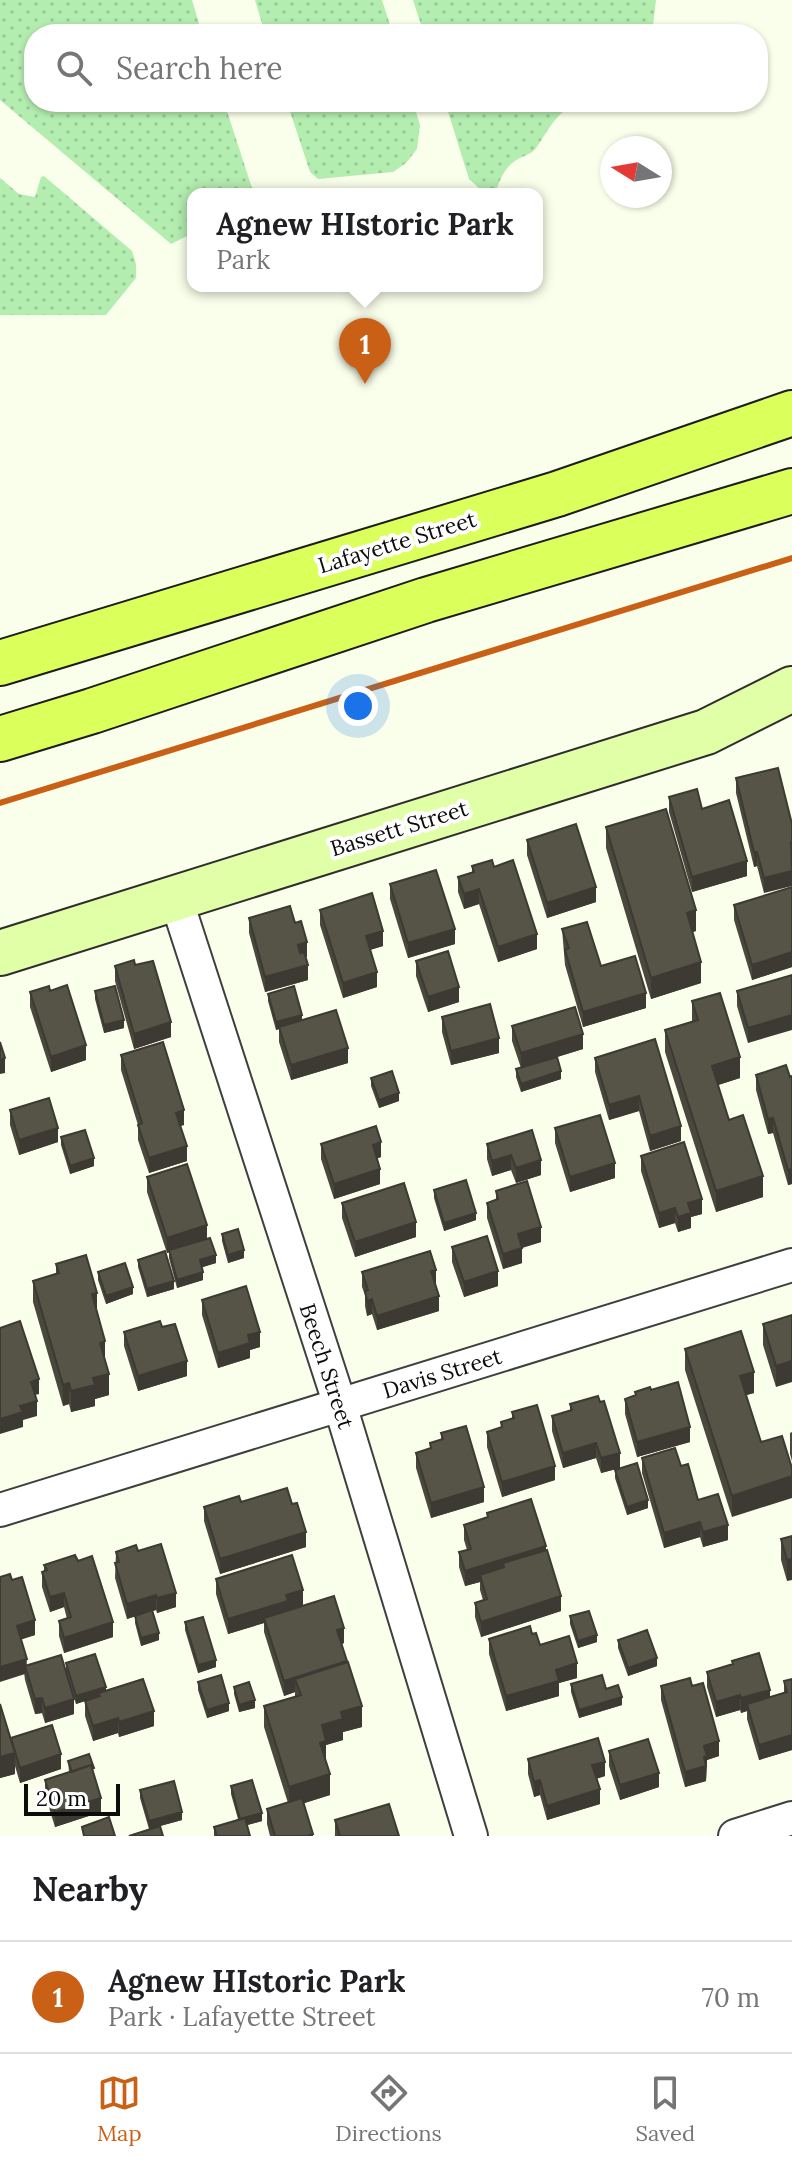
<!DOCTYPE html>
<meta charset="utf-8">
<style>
:root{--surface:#fff;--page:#f2f2f2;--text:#202124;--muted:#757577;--line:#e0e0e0;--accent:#c96016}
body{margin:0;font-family:Lora,serif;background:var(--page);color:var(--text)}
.compass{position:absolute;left:600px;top:136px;width:72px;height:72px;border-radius:50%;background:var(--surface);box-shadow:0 2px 6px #0004;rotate:281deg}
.scale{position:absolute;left:24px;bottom:20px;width:96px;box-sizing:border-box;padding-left:8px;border:4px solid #0c0c0c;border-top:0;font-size:22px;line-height:28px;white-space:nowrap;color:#0c0c0c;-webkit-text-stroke:6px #fff;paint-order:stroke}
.you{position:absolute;left:358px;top:706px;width:28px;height:28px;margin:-20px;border:6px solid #fff;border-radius:50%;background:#1a73e8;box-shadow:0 0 0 12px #1a73e833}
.badge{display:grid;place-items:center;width:52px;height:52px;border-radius:50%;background:var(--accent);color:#fff;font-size:26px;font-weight:700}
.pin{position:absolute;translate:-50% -66px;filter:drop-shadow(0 2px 4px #0008)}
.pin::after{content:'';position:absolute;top:42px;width:28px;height:24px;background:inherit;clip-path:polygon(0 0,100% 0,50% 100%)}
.popup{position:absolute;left:187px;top:188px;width:356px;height:104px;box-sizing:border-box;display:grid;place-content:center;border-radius:16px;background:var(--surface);filter:drop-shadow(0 2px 6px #0005);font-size:26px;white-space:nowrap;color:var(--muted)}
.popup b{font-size:30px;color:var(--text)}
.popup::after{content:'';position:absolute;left:50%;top:100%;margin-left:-16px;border:16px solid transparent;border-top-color:var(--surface)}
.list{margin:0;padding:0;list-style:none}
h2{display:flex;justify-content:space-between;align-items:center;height:104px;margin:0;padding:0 32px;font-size:34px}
h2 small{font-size:26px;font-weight:400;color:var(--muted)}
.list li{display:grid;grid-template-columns:52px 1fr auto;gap:24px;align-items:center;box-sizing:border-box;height:112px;padding:0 32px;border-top:2px solid var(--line)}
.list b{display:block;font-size:30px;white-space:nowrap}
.list p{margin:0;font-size:26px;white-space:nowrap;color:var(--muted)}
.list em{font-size:26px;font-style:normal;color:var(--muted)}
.icon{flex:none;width:44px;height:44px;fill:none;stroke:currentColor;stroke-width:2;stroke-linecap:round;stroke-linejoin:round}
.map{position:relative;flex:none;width:792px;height:1836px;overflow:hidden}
.search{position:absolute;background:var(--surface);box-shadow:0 2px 6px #0004;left:24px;right:24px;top:24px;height:88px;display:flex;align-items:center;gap:20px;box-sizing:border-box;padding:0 28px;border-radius:32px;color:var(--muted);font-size:30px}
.sheet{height:216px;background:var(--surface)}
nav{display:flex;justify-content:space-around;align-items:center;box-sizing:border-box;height:112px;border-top:2px solid var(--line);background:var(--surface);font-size:22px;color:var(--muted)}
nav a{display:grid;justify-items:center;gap:4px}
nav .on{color:var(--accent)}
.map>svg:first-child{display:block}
</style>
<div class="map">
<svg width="792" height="1836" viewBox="0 0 792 1836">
<defs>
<pattern id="park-dots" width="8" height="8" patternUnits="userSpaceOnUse" patternTransform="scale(2)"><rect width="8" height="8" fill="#b4edb0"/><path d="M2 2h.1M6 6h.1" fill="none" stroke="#9aca96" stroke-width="1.8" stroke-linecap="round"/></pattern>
</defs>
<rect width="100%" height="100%" fill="#faffeb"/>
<path fill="url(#park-dots)" d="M0 0H192L202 34H34V102H224L252 188V194H193V233L171 244 0 100Z
M255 0H382L393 34H265Z
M413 0H656L652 34H424Z
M287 102H413L420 125 417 149 406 163 393 172 318 179 310 172Z
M445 102H579C554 114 551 127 536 148 533 153 526 155 520 158 504 166 501 178 495 193L480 189 469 179Z
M44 176 132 251 136 264V278L106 315H0V178L19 194 35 197 41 177Z"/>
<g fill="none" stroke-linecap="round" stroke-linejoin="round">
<defs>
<path id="street" d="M176 899 340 1405 471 1836
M0 1510 792 1265
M735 1836 792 1818"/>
<path id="secondary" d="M0 953 706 732 792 689"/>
<path id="primary" d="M0 663 557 494 792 413
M0 739 92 711 426 600 792 491"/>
</defs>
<use href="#street" stroke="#3f3f3f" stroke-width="36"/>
<use href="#secondary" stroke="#2e2e2e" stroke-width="48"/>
<use href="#primary" stroke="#1d1d1d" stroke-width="48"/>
<use href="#street" stroke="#fff" stroke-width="32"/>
<use href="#secondary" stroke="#e0ffa6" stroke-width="44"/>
<use href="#primary" stroke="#dbff5b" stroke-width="44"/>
<path stroke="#c96016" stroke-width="6" d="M0 803 792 558"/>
</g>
<path fill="#4a473d" d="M736 778 792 824 764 893 757 866 754 867 736 793Z
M669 797 702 809 747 876 692 892 669 812Z
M606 827 696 931 692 932 701 983 651 999 606 848Z
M527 840 596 902 547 918 527 855Z
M472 866 494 867 537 949 498 962 479 904 464 909 458 892V877L472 872Z
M390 884 455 944 408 958 390 899Z
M792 887V967L752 980 734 920V905Z
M320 910 383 946 370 950 377 987 343 998 320 925Z
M249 918 307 957H306L308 980 265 992 249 933Z
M562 929 601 966 646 1008 583 1027 565 965Z
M416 961 459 1002 428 1012 416 976Z
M135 965 171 1037 134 1049 115 981V966Z
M792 975 748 1043 737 1006V991Z
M50 991 86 1060 51 1072 30 1007V992Z
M95 991 124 1028 104 1033 95 999Z
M268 994 302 1020 348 1063 291 1080 279 1042V1029L276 1030 268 1001Z
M692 1001 740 1078 718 1085 729 1120 763 1197 716 1212 665 1052V1030L692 1022Z
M442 1017 499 1053 451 1065 442 1032Z
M512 1026 583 1049 557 1057 561 1079 521 1092 516 1077V1069L521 1068 512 1041Z
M655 1039 681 1141 650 1151 639 1111 609 1120 595 1072V1058Z
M121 1055 184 1125 180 1126 187 1161 149 1173 138 1140V1125L121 1070Z
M756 1075 792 1076V1184L788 1185 773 1133 768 1134 756 1090Z
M371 1078 399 1101 379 1108 371 1086Z
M10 1110 58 1142 19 1155 10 1125Z
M555 1128 615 1178 570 1192 555 1143Z
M61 1137 94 1166 70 1174 61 1145Z
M321 1144 381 1157 377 1158 380 1184 334 1199 321 1159Z
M487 1144 541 1160V1175L516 1183 511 1170 492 1176 487 1159Z
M641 1156 702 1214 691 1217V1228L678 1232 675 1223 659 1228 641 1171Z
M147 1177 207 1239 216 1263 202 1267 203 1280 177 1288 169 1258V1252L167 1253 147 1192Z
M434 1190 476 1220 444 1231 434 1198Z
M496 1191 541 1242 522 1248V1263L503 1269 487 1218V1203L496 1200Z
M342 1203 416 1237 355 1257 342 1218Z
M222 1234 244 1258 228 1263 222 1241Z
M452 1247 498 1286 464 1297 452 1262Z
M138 1260 174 1289 147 1297 138 1267Z
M56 1264 97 1313 105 1361 109 1395 95 1399V1406L71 1412 69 1404 63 1406 33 1302V1281L56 1274Z
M98 1272 133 1294 106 1304 98 1280Z
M362 1272 436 1285 439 1311 377 1330 372 1314 367 1316 365 1306V1295L362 1287Z
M202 1300 260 1347 250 1350V1358L218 1368 202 1315Z
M792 1315 776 1387 763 1345V1324Z
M162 1327 187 1376 138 1391 124 1346V1332Z
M685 1349 754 1393 746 1395 761 1442 732 1517 685 1370Z
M651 1390 690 1442 637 1457 625 1414V1399L635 1395V1392Z
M570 1404 620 1468 601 1473 596 1458 563 1468 552 1431V1416L570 1410Z
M512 1412 555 1480 502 1497 487 1447V1432L501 1427V1422L512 1418Z
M792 1432V1461L790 1454V1433Z
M441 1433 484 1502 431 1518 416 1468V1453L430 1449V1443L441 1440Z
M642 1458 681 1466 698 1500 728 1540 703 1547 700 1537 664 1548 642 1473Z
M615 1470 648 1508 627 1515 615 1478Z
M204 1507 306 1547 220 1574 204 1521Z
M487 1513 546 1550 561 1611 481 1637 475 1617V1603L483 1600 480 1590V1582L465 1586 459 1567V1552L467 1550 464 1540V1525L487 1517Z
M792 1536 787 1581 781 1560V1539Z
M138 1551 176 1607 157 1613 156 1610 152 1611 159 1640 141 1646 135 1623V1616L127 1619 115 1578 116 1552Z
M44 1565 113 1637 64 1653 59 1636V1621L67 1619 64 1607 50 1612 42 1587V1572L44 1571Z
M216 1579 303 1605 344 1643 342 1644 362 1727 343 1732V1740L326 1745V1762L330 1795 304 1803 313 1836H270L267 1824V1809L288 1803 264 1727V1706L295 1697V1692L284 1696 264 1632V1623L228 1634 216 1594Z
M12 1580 35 1635 21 1639 27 1665 66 1670V1663L154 1726 119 1737 118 1733 93 1741 85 1716V1701L76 1704 73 1695 74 1714 45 1723 42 1713 35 1714 25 1680Z
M570 1616 597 1642 578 1648 570 1624Z
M185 1622 216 1667 198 1673 185 1630Z
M532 1634 540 1645 577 1678 559 1683V1696L506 1711 489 1654V1639Z
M618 1640 657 1666 628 1676 618 1648Z
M732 1661 770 1697 784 1693V1681L792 1679V1750L759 1760 747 1719V1711L741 1713 740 1710 716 1717 707 1687V1672L732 1664Z
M198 1682 229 1711 207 1718 198 1690Z
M571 1684 622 1705 579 1718 571 1692Z
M661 1686H692L719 1756 707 1760 706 1781 685 1787 661 1700Z
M234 1687 255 1708 239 1712 234 1694Z
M0 1704 11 1739 61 1769 20 1783 15 1766V1774L0 1778Z
M609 1751 659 1787 620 1800 609 1766Z
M528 1759 605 1776 596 1779 600 1804 547 1820 540 1795 534 1797 528 1774Z
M68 1761 94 1775 101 1812 55 1827 45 1795V1780L69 1772Z
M231 1786 262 1821 247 1825 250 1836H214V1827L238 1819 231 1794Z
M140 1790 182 1820 149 1829 140 1798Z
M335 1820 399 1836H335Z"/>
<path fill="#3c3a32" d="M754 852H757V866L754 867Z
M747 861V876L692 892V877Z
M792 871V886L764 893V878Z
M596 887V902L547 918V903Z
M479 889V904L464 909V894Z
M696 910V931L687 934V913Z
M455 929V944L408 958V943Z
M383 931V946L366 951V936Z
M537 934V949L498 962V947Z
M307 942V957L298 960V945Z
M792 952V967L752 980V965Z
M701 962V983L651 999V978Z
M308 965V980L265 992V977Z
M377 972V987L343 998V983Z
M459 987V1002L428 1012V997Z
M646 993V1008L583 1027V1012Z
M302 1015V1022L276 1030V1022Z
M792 1015V1030L748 1043V1028Z
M124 1020V1028L104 1033V1025Z
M171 1022V1037L134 1049V1034Z
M583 1034V1049L521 1068V1053Z
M499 1038V1053L451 1065V1051Z
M86 1045V1060L51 1072V1057Z
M348 1048V1063L291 1080V1065Z
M740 1057V1078L712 1087V1066Z
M5 1058V1073L0 1074V1082V1060Z
M561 1071V1079L521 1092V1084Z
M399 1093V1101L379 1108V1100Z
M639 1096V1111L609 1120V1105Z
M184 1110V1125L176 1127V1113Z
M773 1118V1133L768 1134V1119Z
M681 1126V1141L650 1151V1136Z
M58 1128V1142L19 1155V1140Z
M381 1142V1157L373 1160V1145Z
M187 1146V1161L149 1173V1158Z
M511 1155V1170L492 1176V1161Z
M94 1158V1166L70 1174V1166Z
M541 1160V1175L516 1183V1168Z
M615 1163V1178L570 1192V1177Z
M380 1169V1184L334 1199V1184Z
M792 1169V1184L788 1185V1170Z
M763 1176V1197L716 1212V1191Z
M702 1199V1214L691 1217V1228L678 1232V1217L688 1203Z
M675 1208V1223L659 1228V1213Z
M476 1213V1220L444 1231V1223Z
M416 1222V1237L355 1257V1242Z
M207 1225V1240L167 1253V1238Z
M541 1227V1242L518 1249V1234Z
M522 1248V1263L503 1269V1254Z
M244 1250V1258L228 1263V1255Z
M216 1255V1263L200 1268V1260Z
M436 1270V1285L431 1286V1271Z
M498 1271V1286L464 1297V1282Z
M203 1272V1280L177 1288V1280Z
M174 1281V1289L147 1297V1289Z
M133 1287V1294L106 1304V1296Z
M97 1293V1314L92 1294Z
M439 1296V1311L377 1330V1316Z
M372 1299V1314L367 1316V1301Z
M260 1332V1347L250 1350V1358L218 1368V1353L248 1335Z
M105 1341V1362L100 1343Z
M187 1361V1376L138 1391V1376Z
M792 1361V1382L776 1387V1366Z
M754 1372V1393L740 1397V1376Z
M109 1374V1395L95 1399V1406L71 1412V1391L93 1378Z
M39 1379V1394L31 1396V1382Z
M69 1383V1404L63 1406V1385Z
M37 1401V1416L23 1420V1427L0 1434V1419L20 1406Z
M690 1427V1442L637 1457V1442Z
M596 1443V1458L563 1468V1453Z
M620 1453V1468L601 1473V1458Z
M555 1466V1480L502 1497V1482Z
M792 1476V1498L732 1517V1496Z
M484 1487V1502L431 1518V1503Z
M648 1500V1508L627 1515V1507Z
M700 1522V1537L664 1548V1533Z
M728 1525V1540L703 1547V1532Z
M306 1532V1547L220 1574V1559Z
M546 1546V1561L504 1567 503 1563V1574L480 1575V1582L465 1586V1571Z
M792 1559V1580L787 1581V1560Z
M303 1590V1605L264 1618V1623L228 1634V1619L286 1595Z
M64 1593V1607L50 1612V1597Z
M176 1593V1607L157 1613V1598Z
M156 1595V1610L127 1619V1604Z
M561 1596V1611L481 1637V1622Z
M35 1620V1635L17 1641V1626Z
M113 1622V1637L64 1653V1638Z
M344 1628V1643L337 1645V1630Z
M159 1633V1640L141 1646V1638Z
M597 1635V1642L578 1648V1641Z
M657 1658V1666L628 1676V1668Z
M27 1659 25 1674 0 1682V1667Z
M216 1660V1667L198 1673V1665Z
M347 1661 295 1679V1692L284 1696V1681Z
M577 1663V1678L559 1683V1696L506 1711V1696L556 1670Z
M106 1687V1694L76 1704V1696Z
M770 1690V1705L747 1704V1711L741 1713V1698Z
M740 1695V1710L716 1717V1702Z
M622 1697V1705L579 1718V1710Z
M42 1698V1713L35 1714V1699Z
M74 1699V1714L45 1723V1708Z
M255 1700V1708L239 1712V1705Z
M229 1703V1711L207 1718V1710Z
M362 1706V1727L343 1732V1740L326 1745V1762L320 1743 322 1725 341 1712Z
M154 1711V1726L119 1737V1722Z
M118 1718V1733L93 1741V1726Z
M792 1735V1750L759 1760V1745Z
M719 1741V1756L707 1760 706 1781 685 1787V1772L704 1746Z
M15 1753V1774L0 1778V1757Z
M61 1754V1769L20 1783V1768Z
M605 1762V1776L592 1780V1765Z
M659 1773V1787L620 1800V1785Z
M330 1774V1795L289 1808V1787Z
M540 1780V1795L534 1797V1782Z
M600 1789V1804L547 1820V1806Z
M101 1798V1812L55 1827V1812Z
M182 1812V1820L149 1829V1821Z
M262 1813V1821L240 1827V1819Z"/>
<path fill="#565347" stroke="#3c3a32" stroke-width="2" d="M778 768 792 824V842H791L792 871 764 878 757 852H754L736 778Z
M697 789 702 809 729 800 747 861 692 877 669 797Z
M666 809 696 910 687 913 701 962 651 978 606 827Z
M576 824 596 887 547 903 527 840Z
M492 860 494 867 513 860 537 934 498 947 479 889 464 894 458 877 474 872 472 866Z
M436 870 455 929 408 943 390 884Z
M792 887V952L752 965 734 905Z
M372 893 383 931 366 936 377 972 343 983 320 910Z
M290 906 295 923 301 921 307 942 298 945 300 953 304 952 308 965 265 977 249 918Z
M587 922 601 966 635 956 646 993 583 1012 565 950 569 948 562 929Z
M448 951 459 987 428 997 416 961Z
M134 960 135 965 153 961 171 1022 134 1034 115 966Z
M792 975V1015L748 1028 737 991Z
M67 985 86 1045 51 1057 30 992 49 986 50 991Z
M115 986 124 1020 104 1025 95 991Z
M294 986 302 1015 276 1022 268 994Z
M720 993 740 1057 712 1066 729 1120 743 1115 763 1176 716 1191 665 1030 698 1020 692 1001Z
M490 1004 499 1038 451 1051 442 1017Z
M575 1007 583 1034 521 1053 512 1026Z
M336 1010 348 1048 291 1065 279 1027Z
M655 1039 681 1126 650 1136 639 1096 609 1105 595 1058Z
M0 1042 5 1058 0 1060Z
M163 1042 184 1110 176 1113 187 1146 149 1158 138 1125 142 1123 121 1055Z
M557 1057 561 1071 521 1084 516 1069Z
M786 1065 790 1077 792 1076V1169L788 1170 773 1118 768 1119 756 1075Z
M392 1071 399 1093 379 1100 371 1078Z
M49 1098 58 1128 19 1140 10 1110Z
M600 1115 615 1163 570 1177 555 1128Z
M376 1126 381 1142 373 1145 380 1169 334 1184 321 1144Z
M85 1130 94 1158 70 1166 61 1137Z
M532 1130 541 1160 516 1168 511 1155 492 1161 487 1144Z
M684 1142 702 1199 688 1203 691 1213 678 1217 675 1208 659 1213 641 1156Z
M187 1164 207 1225 167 1238 147 1177Z
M466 1180 476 1213 444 1223 434 1190Z
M527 1181 541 1227 518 1234 522 1248 503 1254 487 1203 498 1199 496 1191Z
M404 1183 416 1222 355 1242 342 1203Z
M238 1229 244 1250 228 1255 222 1234Z
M487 1236 498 1271 464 1282 452 1247Z
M210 1238 216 1255 200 1260 203 1272 177 1280 169 1250Z
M165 1251 174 1281 147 1289 138 1260Z
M430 1251 436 1270 431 1271 439 1296 377 1316 372 1299 367 1301 365 1291 368 1290 362 1272Z
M86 1255 97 1293 92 1294 105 1341 100 1343 109 1374 93 1378 95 1385 71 1391 69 1383 63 1385 33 1281 59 1273 56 1264Z
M125 1263 133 1287 106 1296 98 1272Z
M246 1286 260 1332 248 1335 250 1343 218 1353 202 1300Z
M792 1315V1361L776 1366 763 1324Z
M20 1321 39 1379 31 1382 37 1401 20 1406 23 1412 0 1419V1328Z
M160 1321 162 1327 175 1324 187 1361 138 1376 124 1332Z
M741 1331 754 1372 740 1376 761 1442 782 1436 792 1468V1476L732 1496 685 1349Z
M678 1382 690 1427 637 1442 625 1399 636 1395 635 1392 650 1387 651 1390Z
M598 1396 600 1402 604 1401 620 1453 601 1458 596 1443 563 1453 552 1416 572 1410 570 1404Z
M537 1405 555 1466 502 1482 487 1432 502 1427 501 1422 514 1418 512 1412Z
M466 1426 484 1487 431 1503 416 1453 431 1448 430 1443 443 1439 441 1433Z
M675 1448 681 1466 688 1464 698 1500 718 1494 728 1525 703 1532 700 1522 664 1533 642 1458Z
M637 1463 648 1500 627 1507 615 1470Z
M287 1488 292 1504 297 1503 306 1532 220 1559 204 1507 239 1496 241 1502Z
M531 1499 546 1546 465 1571 459 1552 471 1549 464 1525 488 1517 487 1513Z
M792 1536V1559L787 1560 781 1539Z
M161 1544 176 1593 157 1598 156 1595 127 1604 115 1563 119 1562 116 1552 136 1545 138 1551Z
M547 1550 561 1596 481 1622 475 1603 487 1599 480 1575 504 1567 503 1563Z
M75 1555 78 1561 92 1556 113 1622 64 1638 59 1621 71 1617 64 1593 50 1597 42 1572 47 1570 44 1565Z
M292 1555 303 1590 286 1595 288 1601 228 1619 216 1579Z
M10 1574 12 1580 22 1577 35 1620 17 1626 27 1659 0 1667V1577Z
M334 1596 344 1628 337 1630 347 1661 284 1681 264 1618Z
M152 1610 159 1633 141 1638 135 1616Z
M589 1611 597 1635 578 1641 570 1616Z
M203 1617 216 1660 198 1665 185 1622Z
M530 1626 532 1634 536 1633 540 1645 569 1636 577 1663 556 1670 559 1681 506 1696 489 1639Z
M647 1630 657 1658 628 1668 618 1640Z
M759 1653 770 1690 741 1698 740 1695 716 1702 707 1672 733 1664 732 1661Z
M95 1654 106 1687 76 1696 66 1663Z
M61 1655 74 1699 45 1708 42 1698 35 1699 25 1666Z
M348 1662 362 1706 341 1712 343 1719 322 1725 326 1741 320 1743 330 1774 289 1787 264 1706 301 1695 295 1679Z
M221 1675 229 1703 207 1710 198 1682Z
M602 1675 606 1689 618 1685 622 1697 579 1710 571 1684Z
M690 1678 692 1686 703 1683 719 1741 704 1746 707 1756 704 1757 706 1766 685 1772 661 1686Z
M143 1679 154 1711 119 1722 118 1718 93 1726 85 1701 100 1696 99 1693Z
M792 1679V1735L759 1745 747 1704 787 1692 784 1681Z
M249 1682 255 1700 239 1705 234 1687Z
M0 1704 15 1753 0 1757Z
M52 1725 61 1754 20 1768 11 1738Z
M598 1738 605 1762 592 1765 600 1789 547 1806 540 1780 534 1782 528 1759Z
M648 1739 659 1773 620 1785 609 1751Z
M89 1754 94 1768 92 1769 91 1765 72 1772 68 1761Z
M91 1765 101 1798 55 1812 45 1780Z
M252 1780 262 1813 240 1819 231 1786Z
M174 1781 182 1812 149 1821 140 1790Z
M302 1798 313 1834 307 1836H275L267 1809Z
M389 1804 399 1836H338H340L335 1820Z
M109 1817 115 1836H84L82 1827Z
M245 1818 250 1836H217L214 1827Z
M160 1826 163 1836H129Z"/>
<g text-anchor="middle" stroke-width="8" stroke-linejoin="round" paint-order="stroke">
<g font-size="22" fill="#0c0c0c" stroke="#fff">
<text transform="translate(397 542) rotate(-17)" y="8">Lafayette Street</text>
<text transform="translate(399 828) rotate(-17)" y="8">Bassett Street</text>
<text transform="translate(327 1366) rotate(72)" y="8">Beech Street</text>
<text transform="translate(442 1373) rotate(-17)" y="8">Davis Street</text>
</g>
</g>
</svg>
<svg class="compass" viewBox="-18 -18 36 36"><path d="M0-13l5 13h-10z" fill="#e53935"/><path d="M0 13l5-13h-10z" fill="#757577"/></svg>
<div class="scale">20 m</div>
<div class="you"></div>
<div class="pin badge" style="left:365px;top:384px">1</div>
<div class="popup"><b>Agnew HIstoric Park</b>Park</div>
<div class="search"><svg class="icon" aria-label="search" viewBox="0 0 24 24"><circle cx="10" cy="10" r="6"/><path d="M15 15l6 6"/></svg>Search here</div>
</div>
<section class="sheet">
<h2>Nearby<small></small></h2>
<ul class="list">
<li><span class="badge">1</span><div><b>Agnew HIstoric Park</b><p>Park · Lafayette Street</p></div><em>70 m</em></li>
</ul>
</section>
<nav>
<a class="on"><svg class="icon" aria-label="map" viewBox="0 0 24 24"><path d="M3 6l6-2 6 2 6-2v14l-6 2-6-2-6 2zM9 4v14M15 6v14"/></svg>Map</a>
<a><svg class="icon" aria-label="directions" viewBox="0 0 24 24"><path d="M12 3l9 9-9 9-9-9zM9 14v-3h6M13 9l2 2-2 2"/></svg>Directions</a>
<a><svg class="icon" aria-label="saved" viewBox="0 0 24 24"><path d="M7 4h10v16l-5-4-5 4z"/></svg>Saved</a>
</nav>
